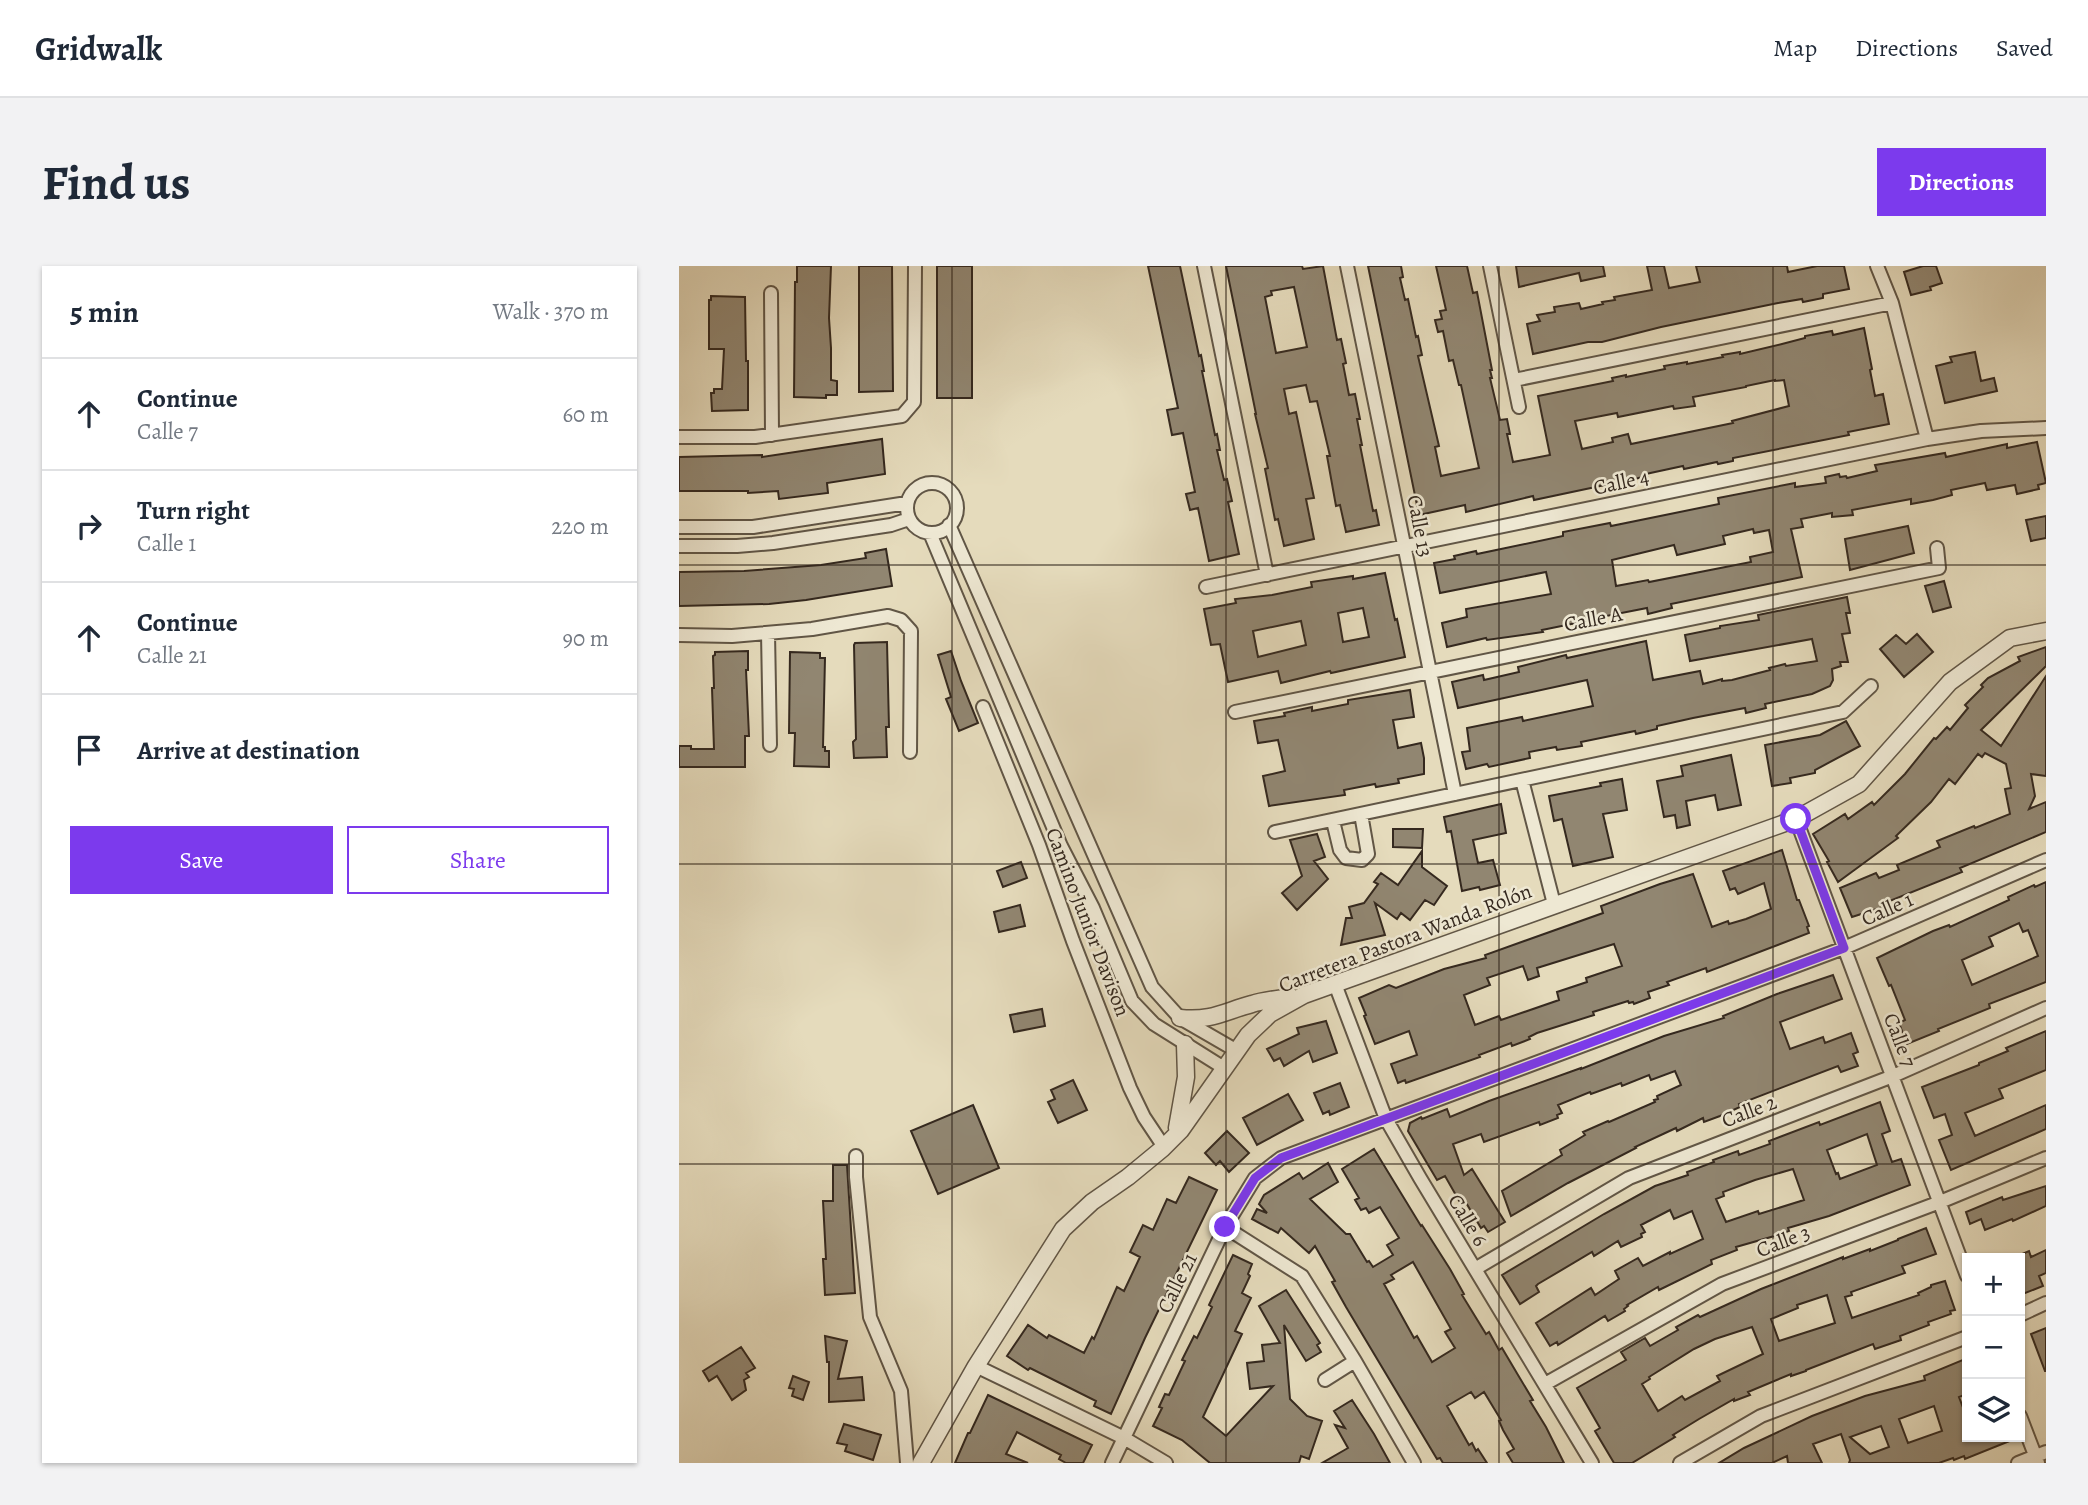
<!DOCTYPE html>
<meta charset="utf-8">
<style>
:root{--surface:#fff;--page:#f2f2f3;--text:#1f2937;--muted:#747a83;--line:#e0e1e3;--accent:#7c3aed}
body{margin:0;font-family:Alegreya,serif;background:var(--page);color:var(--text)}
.controls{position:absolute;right:21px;bottom:21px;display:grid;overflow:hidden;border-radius:0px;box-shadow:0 2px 5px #0004}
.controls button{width:63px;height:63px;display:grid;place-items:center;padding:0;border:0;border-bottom:2px solid var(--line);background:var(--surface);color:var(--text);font:35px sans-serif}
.stop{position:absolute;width:21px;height:21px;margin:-16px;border:5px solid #7c3aed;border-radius:50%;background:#fff}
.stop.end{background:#7c3aed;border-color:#fff;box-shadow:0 2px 7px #0008}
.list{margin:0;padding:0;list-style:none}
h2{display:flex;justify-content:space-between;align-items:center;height:91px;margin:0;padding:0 28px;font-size:30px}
h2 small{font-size:23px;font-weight:400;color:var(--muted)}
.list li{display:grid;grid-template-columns:46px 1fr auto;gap:21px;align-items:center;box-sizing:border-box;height:112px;padding:0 28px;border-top:2px solid var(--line)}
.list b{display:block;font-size:26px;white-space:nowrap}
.list p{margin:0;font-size:23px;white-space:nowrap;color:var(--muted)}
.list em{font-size:23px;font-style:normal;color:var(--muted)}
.actions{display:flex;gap:14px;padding:21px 28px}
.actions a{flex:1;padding:16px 0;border:2px solid var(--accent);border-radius:0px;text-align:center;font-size:24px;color:var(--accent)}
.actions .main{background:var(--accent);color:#fff}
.icon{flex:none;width:38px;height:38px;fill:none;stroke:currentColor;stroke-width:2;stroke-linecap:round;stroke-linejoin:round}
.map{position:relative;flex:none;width:1367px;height:1197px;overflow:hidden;border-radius:0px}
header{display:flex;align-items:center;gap:42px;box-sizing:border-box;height:98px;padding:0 35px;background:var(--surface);border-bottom:2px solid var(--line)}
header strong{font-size:33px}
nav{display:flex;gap:38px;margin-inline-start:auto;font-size:24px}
.intro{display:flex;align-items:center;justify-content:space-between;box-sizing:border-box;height:168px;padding:0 42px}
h1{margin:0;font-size:49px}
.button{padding:18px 32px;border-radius:0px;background:var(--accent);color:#fff;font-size:24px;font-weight:700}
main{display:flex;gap:42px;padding:0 42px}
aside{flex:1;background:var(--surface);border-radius:0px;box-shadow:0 2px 5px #0004}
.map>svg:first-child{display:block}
</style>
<header>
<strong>Gridwalk</strong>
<nav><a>Map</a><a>Directions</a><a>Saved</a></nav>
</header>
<div class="intro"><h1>Find us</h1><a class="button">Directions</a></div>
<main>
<aside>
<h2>5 min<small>Walk · 370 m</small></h2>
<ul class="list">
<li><svg class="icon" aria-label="ahead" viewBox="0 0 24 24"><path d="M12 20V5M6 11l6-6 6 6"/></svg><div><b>Continue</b><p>Calle 7</p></div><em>60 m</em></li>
<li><svg class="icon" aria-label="right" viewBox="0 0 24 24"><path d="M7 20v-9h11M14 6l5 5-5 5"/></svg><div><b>Turn right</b><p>Calle 1</p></div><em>220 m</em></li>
<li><svg class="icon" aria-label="ahead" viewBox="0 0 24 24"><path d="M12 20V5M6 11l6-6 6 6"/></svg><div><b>Continue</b><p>Calle 21</p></div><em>90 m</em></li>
<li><svg class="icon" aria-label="arrive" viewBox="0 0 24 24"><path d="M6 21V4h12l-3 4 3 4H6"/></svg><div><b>Arrive at destination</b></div></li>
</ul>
<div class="actions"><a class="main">Save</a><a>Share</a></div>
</aside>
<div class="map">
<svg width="1367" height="1197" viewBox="0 0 1367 1197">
<rect width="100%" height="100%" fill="#e5dbbc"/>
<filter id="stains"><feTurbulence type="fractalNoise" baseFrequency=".00286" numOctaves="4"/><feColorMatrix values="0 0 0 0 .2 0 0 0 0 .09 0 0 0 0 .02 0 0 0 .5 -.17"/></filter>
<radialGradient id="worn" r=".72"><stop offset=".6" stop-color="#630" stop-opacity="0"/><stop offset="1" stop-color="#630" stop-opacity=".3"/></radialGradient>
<path fill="#918671" stroke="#35291f" stroke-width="2" fill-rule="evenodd" d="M118 0H152L150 52 152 82V114L158 115V129H147V132L115 131 116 16H118Z
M180 0H213L214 125 180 126Z
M258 0H293V132H258Z
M469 0H501L520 90 522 89 525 105H523L536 169 538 168 541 184H538L545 214 548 213 553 235 549 236 560 288 530 295 519 242 511 244 507 228 516 226 504 167 493 169 488 144 499 142Z
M547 0H623L624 3 644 0 658 74 662 73 667 97 664 98 670 129 676 128 681 153H678L683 179H681L694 245 697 244 700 259 667 266 661 239 657 240 648 190H651L638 135 631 136 627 119 605 123 610 148 617 146 635 232 627 233 635 273 605 280 599 253 596 254 586 203 589 202 576 148H577ZM615 21 628 81 597 87 586 31 593 29 592 25Z
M689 0H722L724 11 721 12 726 34 729 33 737 71 739 70 743 89 739 90 760 180 756 181 762 210 800 202 782 119H780L774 94 770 95 764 65 759 66 756 54 763 53 761 45 767 44 757 0H788L794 27 798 26 813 104H811L813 112H811L821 154 828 153 831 168H828L834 196 871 189 859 130 934 115 933 112 947 109V111L986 103 985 100 1008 96V98L1044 91 1043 89 1061 86V88L1103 78 1126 72V70L1153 65 1154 69 1185 62 1193 103 1191 104 1196 130 1204 128 1210 158 1169 166 1170 169 1054 192V195L1039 198 1038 196 1005 203 1004 200 976 206 967 208 968 210 926 220V219L855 234 854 230 787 246 786 239 740 249ZM1096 114V115L1105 114 1110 140 1053 155 1054 157 952 178 949 168 933 172 934 176 903 183 896 155 938 147 939 151 994 140 995 143 1016 140 1014 131 1067 121V120Z
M837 0H924L926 10 902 15 900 7 840 21Z
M968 0H985L990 22 1021 16 1017 0H1108L1109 6 1138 0H1165L1170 23 1144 28V32L1124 36 1123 33 1099 37 982 61 923 76H909L854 88 848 58 861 55 858 49 876 46 875 41 900 37 902 43 924 38 923 36 936 34 935 31 973 24Z
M1244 0H1257L1263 17 1251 21 1252 24 1232 29 1225 6Z
M32 30 66 31 67 95H69V144L33 145 32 127H35V123H43L45 83H30V34H32Z
M1296 86 1302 115 1315 112 1318 125 1266 137 1257 100 1273 96 1271 91Z
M203 173 206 208 148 217 149 227 100 233 99 225 69 227V225H0V191L83 189V191Z
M1358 176 1367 217 1359 219 1360 223 1338 228 1336 219 1308 224 1306 217 1272 224 1273 229 1254 234 1232 238V233L1173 244 1174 249 1153 251V247L1122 253 1124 261 1112 263 1123 311 992 338 993 342 969 348 968 342 927 350V351L863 364 864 366 808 374 807 372 768 381 763 357 788 351 787 343 872 328 867 306 761 327 755 297 776 293 775 290 797 285 798 288 884 270V266L931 257 932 260 1040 238 1039 232 1116 217V221L1147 217 1146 211 1160 208 1161 211 1167 210 1168 212 1198 205 1196 199 1266 187 1267 191 1328 178V182ZM1074 263 1075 267 1090 264 1094 286 1071 291 1072 296 970 316 969 314 937 320 933 294 995 279 998 289 1046 278 1044 270Z
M1367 250V272L1352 275 1347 254Z
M1229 260 1235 287 1171 304 1166 273Z
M207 283 213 320 127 334 90 338 0 340V306L65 305 142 299 187 292 186 287Z
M706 307 716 354 718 353 726 391 652 407 651 405 602 417 599 405 549 416 541 378 532 379 525 343 557 337 556 333 593 329 633 321 632 316 674 310V313ZM684 342 690 371 664 376 659 347ZM622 355 627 379 579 391 574 365Z
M1265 315 1272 341 1254 346 1246 320Z
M1168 331 1171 347H1167L1171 367 1163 368 1169 396H1161L1162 400 1153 403 1154 414 1151 420 1133 428 1086 438 1087 442 1067 447 1066 442 1014 452 978 460V463L957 468 956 465 902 476 903 480 878 484 877 481 850 486 851 492 810 501 808 498 787 503 783 486 791 485 788 462 843 451 844 455 914 440 908 414 779 442 773 416 804 409 805 414 840 406 839 401 887 389 888 392 967 375 974 414 1021 405 1024 418 1043 413V415L1053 414 1091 404 1090 402 1106 398 1107 400 1138 395 1133 373 1011 395 1006 369 1041 362V360L1080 354 1079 349Z
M1238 368 1254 386 1225 411 1201 383 1217 369 1227 378Z
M208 376 210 461H207L208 491 175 492 174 476 177 473 175 379 176 377Z
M1367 381V400L1302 464 1322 480 1367 410V510L1352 508 1356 530 1350 543 1367 536V566L1281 602 1283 606 1203 638 1204 641 1173 651 1161 622 1197 607 1200 612 1220 604 1218 599 1261 581 1258 575 1295 560 1296 562 1331 548 1326 523 1332 522 1327 498 1306 487 1303 491 1299 488 1276 518 1270 513 1252 536 1217 570 1219 572 1159 616 1148 596 1150 595 1134 568 1166 548 1169 553 1193 536 1195 539 1226 508 1255 472 1257 473 1268 461 1271 464 1289 442 1286 439 1304 421 1302 419 1309 412 1341 395 1339 391Z
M69 385V404H67L70 470H66V501H0V480H12V483H35L33 422H35L34 390 36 389V386Z
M272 385 282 415 299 457 280 465 267 433 272 431 259 389Z
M111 386 141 387V392H146L144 481H146V485H150V501L115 500 116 467H110Z
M731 424 735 451 714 454 719 482 742 477 745 492V508L719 513 720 517 697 521 696 518 665 524 666 529 590 540 584 510 606 505 599 474 579 477 575 455 606 450 605 447 633 441V445L669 438V434Z
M1167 455 1181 480 1136 504V507L1111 512 1112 517 1093 520 1086 479 1141 469Z
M1052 489 1062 539 1039 544 1036 529 1007 535 1011 559 998 562 996 549 985 551 978 515 1004 510 1002 500Z
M943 513 948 544 924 548 934 591 894 600 883 553 875 555 870 530 922 520 921 517Z
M822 538 827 567 794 574 799 597 814 594 821 619 801 624 800 621 783 625 772 565 768 566 765 551Z
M714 563H744L743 582 714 581Z
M638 568 646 591 635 595 649 613 618 644 603 627 623 610 611 574Z
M1103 584 1118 634H1120L1130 660 1128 661 1130 667 1028 706 1027 702 988 716 990 719 969 726 971 732 955 738 954 736 950 737 949 735 914 746 915 749 858 767 850 771 851 773 833 780 832 777 800 789 801 791 727 817 726 814 719 817 712 798 738 789 730 765 696 778 685 750 687 749 680 732 710 719 717 722 765 703 807 692 806 689 924 647 922 640 981 618 1014 608 1033 661 1049 655 1050 658 1067 653 1092 643 1085 617 1059 628 1056 622 1051 624 1044 605ZM935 678 943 700 907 712 908 716 878 726 880 734 822 754 820 750 796 759 785 729 811 719 808 712 844 700 849 714 860 710 858 702Z
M743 585V601L768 620 755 639 746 634 731 654 722 647 718 653 696 637 706 669 662 679 667 652H673L670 641 685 637 699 618 695 616 702 607 719 619Z
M342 596 348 612 324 621 318 605Z
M1367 616V716L1310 738 1311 742 1259 763 1260 765 1228 778 1220 757 1226 754 1212 719 1210 720 1198 692 1254 665 1270 659 1271 661 1330 634 1329 631 1355 619 1356 621ZM1340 657 1344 666 1349 664 1359 690 1293 719 1283 694 1314 680 1310 671Z
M341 639 346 660 320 666 315 646Z
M1154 709 1163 733 1101 756 1111 783 1144 771 1146 777 1172 767 1179 786 1174 788 1179 800 1162 806 1159 800 1060 838 1061 841 1041 850 1025 856 1024 852 998 865 997 862 956 881 957 882 889 917 832 950 823 925 883 889 881 884 906 869 904 866 929 855 930 856 976 836 975 834 979 833 978 830 1002 819 996 805 972 814 970 809 943 820 942 817 912 828 911 826 879 839 883 847 878 849 879 852 861 859 860 856 805 876 802 868 774 878 785 909 793 903 826 956 809 966 805 960 802 962 786 935 782 938 766 910 758 914 729 865 731 857 742 851 743 853 768 843 771 851 810 835 902 802V803L985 770 1045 752 1044 750 1098 728Z
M363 743 366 760 335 766 331 749Z
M647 755 658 787 634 796 630 785 605 800 601 792 595 795 588 783 620 768 618 762Z
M1367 765V804L1320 823 1324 832 1286 847 1296 870 1367 839V863L1272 904 1260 874 1273 869 1266 848 1255 852 1243 821 1300 799V797L1329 785 1327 782Z
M394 814 408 844 379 857 369 836 376 833 372 824Z
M661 817 670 841 651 849 650 845 644 848 635 827Z
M609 828 624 854 578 879 564 852Z
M1201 836 1211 865 1203 868 1213 896 1222 893 1231 919 1150 950 1109 962 1110 965 1099 969 1057 981 1058 984 1032 994 1033 998 980 1024 979 1021 948 1039 949 1040 945 1043 946 1045 929 1055 926 1050 879 1079 878 1076 871 1080 857 1057 912 1022 916 1029 940 1013 936 1005 959 992 964 1000 991 986V988L1024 973 1013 945 995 953 991 944 962 959 966 966 962 968 963 971 942 981 939 975 915 990 913 986 859 1018 857 1020 860 1026 841 1038 823 1009 925 948 976 920 1009 909 1008 906 1035 896 1034 894 1059 885 1060 889 1091 878 1090 875 1140 856 1141 859ZM1188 868 1198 899 1161 913 1159 907 1157 908 1148 884ZM1114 903 1125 934 1080 948 1079 945 1047 956 1037 933 1045 930 1044 926 1076 914Z
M294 839 320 902 259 928 232 865Z
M548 865 570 887 550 906 541 895 537 899 526 887Z
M695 883 742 960 743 959 771 1003 785 1028 783 1029 807 1068 810 1066 820 1084 823 1082 839 1109 854 1134 851 1135 867 1161 885 1197H834L828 1187 835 1183 824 1164 820 1155 822 1154 805 1126 796 1132 792 1126 768 1140 790 1179 793 1177 797 1185 799 1183 808 1197H764L761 1192 758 1193 667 1041 653 1016 656 1015 636 980 630 987 602 962 599 967 573 953 578 943 588 947 580 938 585 929 620 907 624 913 649 897 659 916 631 933 667 968H671L688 996 690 995 694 1001 714 989 708 979 720 972 701 941 690 947 687 942 682 944 676 934 680 932 663 903ZM734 996 772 1063 766 1066 776 1082 753 1096 738 1070 735 1072 705 1018 715 1013 712 1009Z
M154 899H168L176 1027 146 1029 144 993H147L144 935H154Z
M510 911 538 924 466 1072 432 1148 415 1140 417 1135 351 1102 349 1104 328 1090 349 1059 368 1072 370 1069 405 1087 413 1071 415 1073 438 1021 445 1025 461 991 451 986 464 959 474 964 488 933 497 937Z
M1367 920V940L1334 955 1333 953 1306 964 1302 953 1291 958 1287 946 1323 931 1324 934Z
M1247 962 1257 988 1223 1000 1226 1007 1172 1026 1173 1029 1166 1031 1173 1052 1240 1029 1239 1027 1252 1021V1019L1266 1015 1276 1044 1271 1045 1272 1048 1249 1056 1250 1059 1221 1070 1222 1074 1196 1083 1194 1078 1127 1104V1105L1112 1110V1108L1069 1126 1071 1129 1055 1135V1133L1020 1153 994 1169 996 1171 953 1197H935L916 1165 921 1162 898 1122 947 1094 942 1086 966 1072 971 1080 999 1064 997 1061 1019 1049 1021 1051 1082 1023 1164 991V993L1191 983V985L1219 974V973ZM1148 1029 1156 1057 1100 1075 1092 1053 1119 1042 1118 1039ZM1073 1061 1084 1088 1038 1110 1041 1115 1006 1134 1003 1130 979 1145 963 1118 971 1113 970 1111 1015 1083 1036 1073Z
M1367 984V1007L1360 1010 1364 1020 1341 1029V989L1350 985 1352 991Z
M554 989 573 998 569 1008 571 1010 563 1027 572 1032 556 1065 563 1068 524 1151 547 1170 594 1120 571 1123 568 1097 585 1095 583 1079 601 1077 580 1040 607 1024 641 1077 638 1079 642 1086 627 1095 605 1059 611 1133 628 1150 643 1155 630 1193 622 1190 620 1197H531L503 1174 474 1160 483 1142 480 1141 486 1128 490 1129 506 1095 503 1094 515 1070 518 1072 533 1041 530 1039Z
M1367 1062V1105H1366L1352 1068Z
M146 1070 168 1075 159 1113 183 1111 185 1134 150 1136V1096H148Z
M62 1081 76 1102 67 1107 70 1111 65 1114 67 1124 53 1134 38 1110 30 1115 24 1105Z
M1286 1093 1288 1101V1128L1280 1131 1288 1152V1171L1338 1172 1286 1193 1285 1190 1275 1194 1274 1192 1260 1197H1170L1171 1194 1162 1168 1134 1178 1143 1197H1109L1108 1190 1093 1197H1040L1065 1182 1133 1150 1186 1130 1246 1114 1245 1110ZM1255 1140 1263 1165 1229 1177 1220 1153ZM1202 1160 1210 1181 1191 1188 1171 1171Z
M114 1110 130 1116 124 1134 113 1130 115 1123 110 1122Z
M309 1129 413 1179 404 1197H387L380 1193 382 1189 338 1166 327 1188 349 1197H276L289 1167H291Z
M673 1134 695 1168 711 1197H643L669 1182 656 1159 666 1162 655 1145Z
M165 1158 202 1169 194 1194 166 1185 168 1179 158 1177Z"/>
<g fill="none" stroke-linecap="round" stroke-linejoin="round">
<defs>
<path id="minor" d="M525 0 588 309
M668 0 776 528
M811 0 840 141
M1198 0 1213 37 1248 173
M92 27 93 169
M835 114 1213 37
M0 171H76L223 150 235 136 236 0
M228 242a25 25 0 1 1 50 0a25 25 0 1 1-50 0Z
M270 259 473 721 501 752 558 785
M0 261H74L228 237
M251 267 382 580 414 642 453 735 475 758 545 802
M0 280H58L94 277 212 259 230 253
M527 321 1248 173 1302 165 1367 162
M89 367 91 479
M0 369 53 370 133 363 209 350 222 354 232 365 231 486
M304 441 360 579 394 675 451 822 465 851 485 881
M556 446 1260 302 1258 282
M843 514 875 638
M1117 553 1288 1010
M654 555 661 584 667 592 683 594 689 588 682 548
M596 566 1164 446 1192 420
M656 718 707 853 741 912 913 1197
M177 890V911L191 1051 222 1125 228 1197
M546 961 623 1010 676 1095 735 1197
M796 1003 950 912 1214 810 1367 742
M1341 1049 1367 1037
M297 1100 445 1172 487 1197
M646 1114 676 1095
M866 1118 1043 1018 1261 936 1367 892
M1341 1150 1359 1197
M433 1197 546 961 576 912 602 892 1165 682 1367 594
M1001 1197 1082 1150 1288 1071
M1339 1197 1367 1186"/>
<path id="tertiary" d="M501 752C533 755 544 746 573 738 585 734 599 733 612 731
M498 862 507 811 506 778
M242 1197 297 1100 384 963 413 936 449 911 483 883 502 864 569 769 591 748 625 729 1117 553 1180 518 1271 416 1331 372 1367 365"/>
</defs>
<use href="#minor" stroke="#615646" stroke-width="16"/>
<use href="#tertiary" stroke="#615646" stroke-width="19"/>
<use href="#minor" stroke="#eee8d3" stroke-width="12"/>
<use href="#tertiary" stroke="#eee8d3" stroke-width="16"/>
</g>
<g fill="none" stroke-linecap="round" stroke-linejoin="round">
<path stroke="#7c3aed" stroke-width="9" d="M546 961 576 912 602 892 1165 682 1117 553"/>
</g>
<path fill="none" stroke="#35291f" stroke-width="2" stroke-opacity="0.55" d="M273 0V1197M547 0V1197M820 0V1197M1094 0V1197M0 299H1367M0 598H1367M0 898H1367"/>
<g text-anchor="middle" stroke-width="5" stroke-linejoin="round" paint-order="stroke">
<g font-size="21" fill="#35291f" stroke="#eee8d3">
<text transform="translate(942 216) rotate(-12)" y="7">Calle 4</text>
<text transform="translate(741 260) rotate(79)" y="7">Calle 13</text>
<text transform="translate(914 353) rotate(-11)" y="7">Calle A</text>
<text transform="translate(1208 643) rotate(-24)" y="7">Calle 1</text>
<text transform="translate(409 656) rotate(69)" y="7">Camino Junior Davison</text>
<text transform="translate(726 672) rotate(-21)" y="7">Carretera Pastora Wanda Rolón</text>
<text transform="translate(1221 774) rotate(69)" y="7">Calle 7</text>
<text transform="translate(1070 845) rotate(-21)" y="7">Calle 2</text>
<text transform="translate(789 954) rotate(59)" y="7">Calle 6</text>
<text transform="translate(1104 975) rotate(-21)" y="7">Calle 3</text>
<text transform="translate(498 1017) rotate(-64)" y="7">Calle 21</text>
</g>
</g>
<rect width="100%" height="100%" filter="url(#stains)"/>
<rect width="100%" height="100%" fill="url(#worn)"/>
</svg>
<div class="controls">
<button>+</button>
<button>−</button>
<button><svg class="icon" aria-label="layers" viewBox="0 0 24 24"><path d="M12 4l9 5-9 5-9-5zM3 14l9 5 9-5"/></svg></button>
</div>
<div class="stop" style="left:1117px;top:553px"></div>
<div class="stop end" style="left:546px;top:961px"></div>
</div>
</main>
